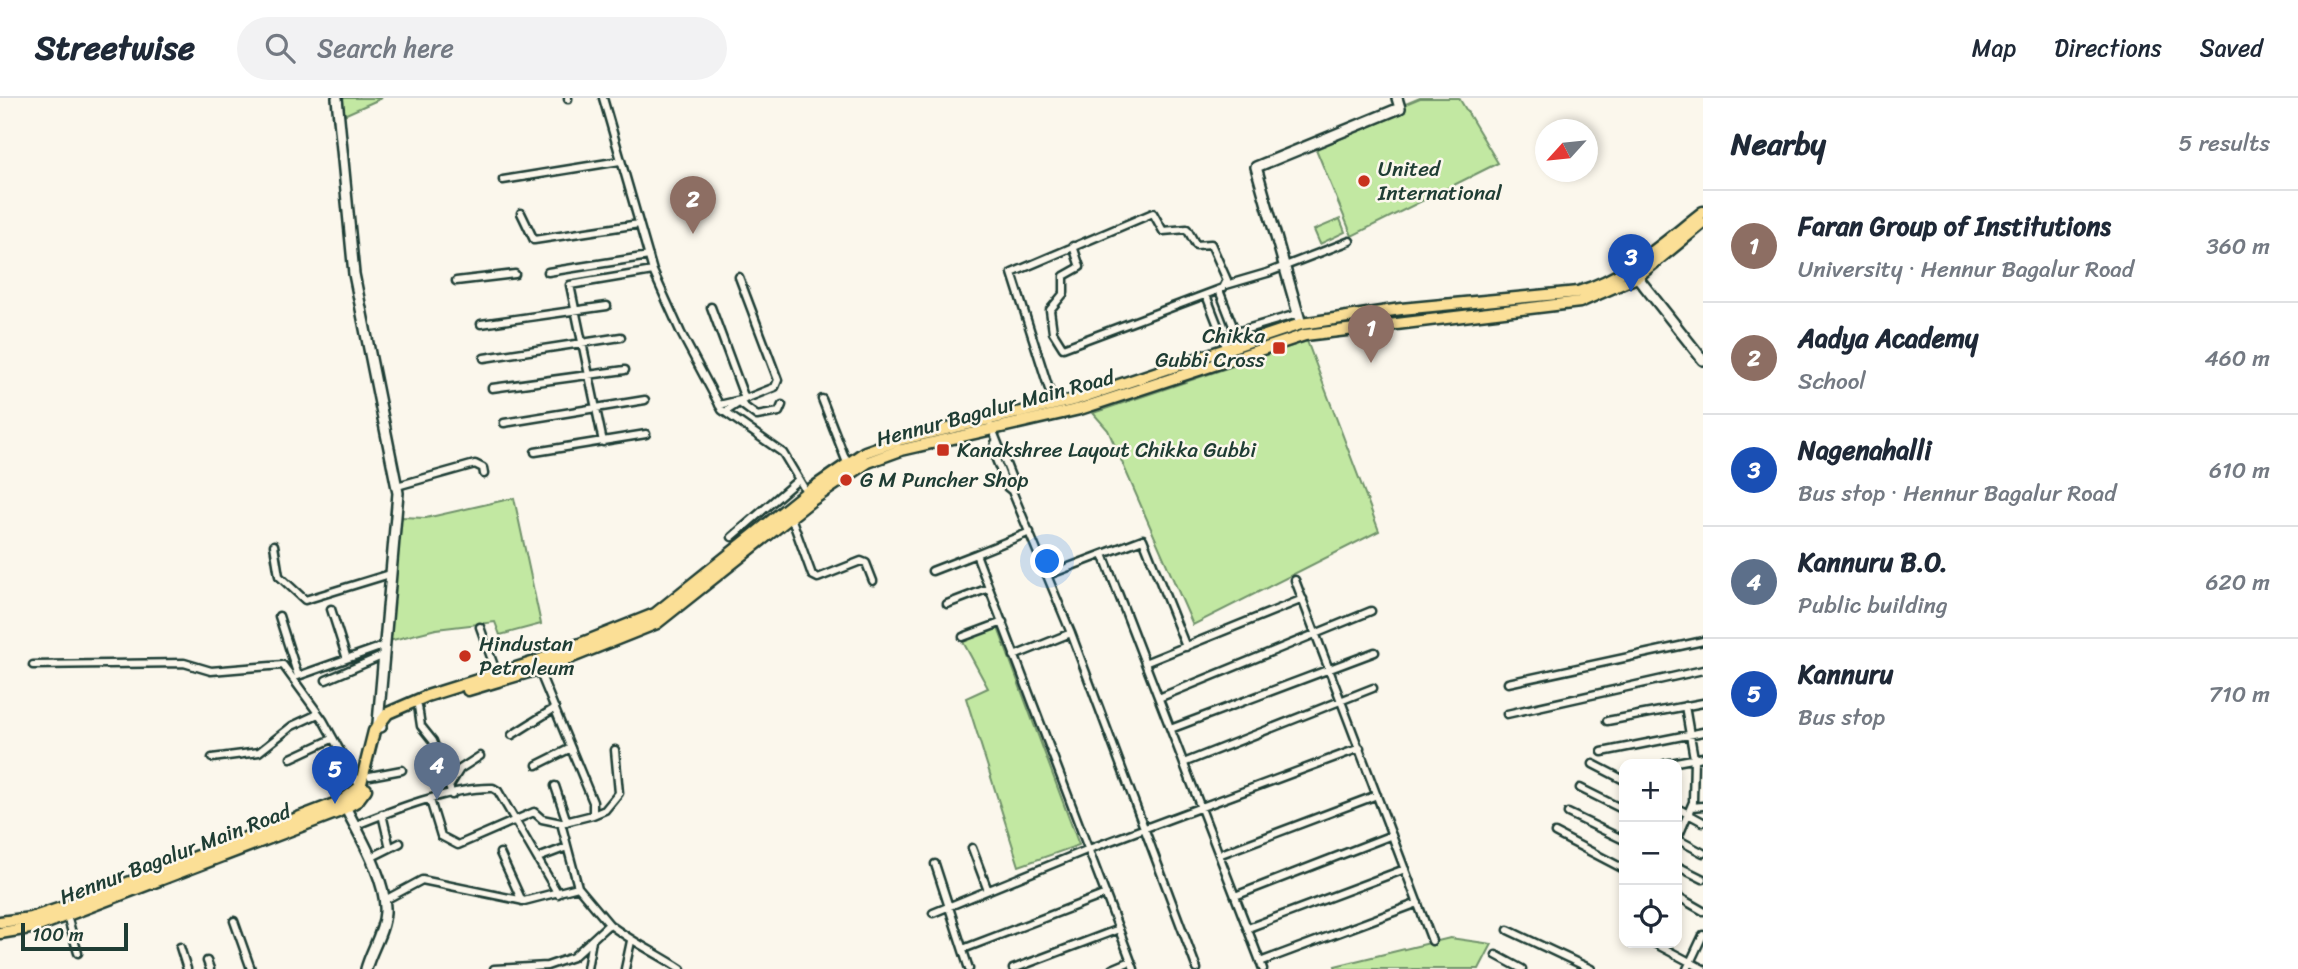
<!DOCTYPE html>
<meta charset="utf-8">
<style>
:root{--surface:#fff;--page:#f2f2f3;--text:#1f2937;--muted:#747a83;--line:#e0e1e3;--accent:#ea580c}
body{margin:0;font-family:Sriracha,sans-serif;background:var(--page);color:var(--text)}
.controls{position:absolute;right:21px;bottom:21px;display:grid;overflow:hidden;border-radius:14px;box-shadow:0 4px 10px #0003}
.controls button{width:63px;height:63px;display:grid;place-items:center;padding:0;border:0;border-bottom:2px solid var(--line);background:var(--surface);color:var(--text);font:35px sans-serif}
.compass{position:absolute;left:1535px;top:21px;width:63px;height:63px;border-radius:50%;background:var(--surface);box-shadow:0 4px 10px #0003;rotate:243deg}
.scale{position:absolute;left:21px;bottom:18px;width:107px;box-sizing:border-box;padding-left:7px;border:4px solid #1f3d34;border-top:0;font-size:19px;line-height:24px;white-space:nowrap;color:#1f3d34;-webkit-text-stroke:5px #fbf7ec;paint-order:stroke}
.you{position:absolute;left:1048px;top:464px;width:24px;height:24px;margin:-18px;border:5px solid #fff;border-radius:50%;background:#1a73e8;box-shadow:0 0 0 10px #1a73e833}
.badge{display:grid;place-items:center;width:46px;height:46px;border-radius:50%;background:var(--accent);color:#fff;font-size:23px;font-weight:700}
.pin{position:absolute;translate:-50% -58px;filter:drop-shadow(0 2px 4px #0008)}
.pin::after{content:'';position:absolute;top:37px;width:24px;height:21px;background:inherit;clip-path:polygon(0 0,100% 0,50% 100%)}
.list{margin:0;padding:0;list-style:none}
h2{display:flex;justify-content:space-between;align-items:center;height:91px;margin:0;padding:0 28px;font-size:30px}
h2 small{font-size:23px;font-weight:400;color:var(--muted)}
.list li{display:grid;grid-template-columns:46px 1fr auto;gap:21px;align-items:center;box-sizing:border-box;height:112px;padding:0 28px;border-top:2px solid var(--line)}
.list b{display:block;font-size:26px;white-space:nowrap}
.list p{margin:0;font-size:23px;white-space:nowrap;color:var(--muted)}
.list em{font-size:23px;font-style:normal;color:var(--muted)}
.icon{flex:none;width:38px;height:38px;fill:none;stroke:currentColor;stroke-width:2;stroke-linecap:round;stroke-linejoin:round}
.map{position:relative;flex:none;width:1703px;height:871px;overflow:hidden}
header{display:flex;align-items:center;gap:42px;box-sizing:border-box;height:98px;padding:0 35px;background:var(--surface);border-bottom:2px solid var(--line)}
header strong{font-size:33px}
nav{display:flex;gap:38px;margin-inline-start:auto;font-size:24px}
.search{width:490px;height:63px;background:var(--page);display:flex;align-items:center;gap:18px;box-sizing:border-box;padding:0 24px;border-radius:38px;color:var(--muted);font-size:26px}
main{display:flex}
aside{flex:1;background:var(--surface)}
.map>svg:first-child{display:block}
</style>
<header>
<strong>Streetwise</strong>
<div class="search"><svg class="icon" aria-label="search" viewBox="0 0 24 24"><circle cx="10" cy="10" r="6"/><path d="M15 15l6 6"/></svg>Search here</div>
<nav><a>Map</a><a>Directions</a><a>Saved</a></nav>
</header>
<main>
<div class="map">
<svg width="1703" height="871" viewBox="0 0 1703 871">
<rect width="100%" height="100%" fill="#fbf7ec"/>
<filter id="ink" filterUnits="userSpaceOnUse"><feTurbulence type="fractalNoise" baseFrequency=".0143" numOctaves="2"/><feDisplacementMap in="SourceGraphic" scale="14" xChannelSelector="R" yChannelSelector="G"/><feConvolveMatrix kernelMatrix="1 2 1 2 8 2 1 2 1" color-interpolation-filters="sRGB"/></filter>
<g filter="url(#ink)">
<path fill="#c2e8a2" stroke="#70926b" stroke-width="2" d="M342 0H382L344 17Z
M1420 0H1459L1498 65 1352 138 1316 51 1405 14 1403 7Z
M1340 121 1345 134 1320 146 1314 132Z
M1307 243 1379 433 1193 527 1108 332 1093 315Z
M514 400 541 526 500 537 495 524 436 531 389 543 401 419 426 420Z
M998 530 1079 747 1019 768 966 600 988 590 962 542Z
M1450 840 1492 846 1479 871H1336L1335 868Z"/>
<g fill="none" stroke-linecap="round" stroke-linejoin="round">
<defs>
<path id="street" d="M568 0V1
M603 0 653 173 681 235 722 312 783 355 807 395
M503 82 620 63
M521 115 534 142 639 126
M548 174 649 158
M456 183 515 176
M1226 187 1267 175 1350 143
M1219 192 1240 246
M1206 197 1227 251
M711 209 745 301 775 289 778 282 739 179
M481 226 607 208
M1223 238 1297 216
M484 260 621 239
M492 290 625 272
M822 301 847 365
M741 306 757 318 779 314 782 307
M719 307 745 301 725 314
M1054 307 1012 175 1153 115 1163 133 1187 131 1196 147 1211 146 1227 182 1223 190 1063 250 1053 234 1050 212 1064 195V178L1080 169 1073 148
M504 325 645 302
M991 328 1014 386 1012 393 1007 389 993 354 995 345
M603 344 570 187 653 173
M535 354 646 336
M397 388 475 366 483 370 484 376
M1012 393 1071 535 1197 871
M791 419 812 477 818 480 861 463 866 465 873 483
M1030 434 976 456 1134 871
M732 439 798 382
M274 447 279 478 305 502 390 476
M1103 456 1143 441 1186 549
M932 473 976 456
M1048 477 1103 456 1263 871
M1295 482 1432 843
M947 506 989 490
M331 511 346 558
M279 518 298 578 383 548
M480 529 497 576
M963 539 1003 524
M1014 558 1071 535
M1147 564 1303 501
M33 567 184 565 211 573 283 567 323 622 360 689
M538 570 593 704V717L561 725 578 789 609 826
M326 582 382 558
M1508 585 1703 543
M1161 599 1371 513
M418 608 421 628 433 643 452 697
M1507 616 1703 572
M1607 623 1703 605
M1173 630 1375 554
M512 637 555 610
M1602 654 1703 634
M212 660 259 654 292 628 318 616
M291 660 332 641
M1186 664 1373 590
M1593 666 1624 682
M1665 666 1703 659
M537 667 571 650
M370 678 402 672
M555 688 567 724
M449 689 460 671 480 658
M1580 690 1624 712
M430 702 441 738 458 747 534 714 542 721 561 725
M1691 709 1703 708
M1677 710 1703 724
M1568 715 1624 742
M382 716 390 750
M593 717 605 712 619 695 615 652
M354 728C393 712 451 689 493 690L498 693 558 796
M1555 735 1624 771
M1677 741 1703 755
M1677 742 1693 704 1694 660 1685 608
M972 750 987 790
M500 755 522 803
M1221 756 1377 697
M370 760 400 745
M538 760 567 749
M935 766 969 871
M1677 768 1703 781
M1235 798 1392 737
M1677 798 1703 813
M385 802 422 782 524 803 578 789
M933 815 1089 751 1360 650
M67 818 78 855
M234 823 251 871
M1248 830 1405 771
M1508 832 1591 871
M1654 845 1703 871
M180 849 187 871
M963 851 1106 796
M1496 857 1522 871
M207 863 210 871
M1260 864 1418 805
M494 871 547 868 573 859 609 826C632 844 657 855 681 871
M587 871 592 842
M625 871 631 843
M1013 871 1119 831
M1112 871 1131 863
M1687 871 1703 837"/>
<path id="secondary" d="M337 0 354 176 398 395 378 625 381 629
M1631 171 1703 262
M1301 226 1256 69 1400 10 1397 0
M342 703C357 733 387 781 385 814 384 834 371 852 366 871"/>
<path id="primary" d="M468 592 552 567 657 525 812 402 868 364 901 352 1080 311 1305 237 1580 204 1637 179 1703 125
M0 824 31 820 73 806 342 703 360 689 374 633 388 615 427 598 535 564 655 516 807 394 865 354 899 342 1074 302 1301 226 1401 211 1578 194C1628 179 1663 145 1703 114
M0 835 36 829 338 714 357 703 366 691"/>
</defs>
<use href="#street" stroke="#1f3d34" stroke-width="11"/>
<use href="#secondary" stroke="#1f3d34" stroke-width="14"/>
<use href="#primary" stroke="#1f3d34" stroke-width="15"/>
<use href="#street" stroke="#fbf7ec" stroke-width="6"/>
<use href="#secondary" stroke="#fbf7ec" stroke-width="9"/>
<use href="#primary" stroke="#fbdf96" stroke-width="10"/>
</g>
</g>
<g fill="#c8321e" stroke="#fbf7ec" stroke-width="2.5">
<circle cx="1364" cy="83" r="7"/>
<rect x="1272" y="243" width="14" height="14" rx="3.5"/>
<rect x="936" y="345" width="14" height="14" rx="3.5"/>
<circle cx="846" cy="382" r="7"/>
<circle cx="465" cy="558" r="7"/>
</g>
<g text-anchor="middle" stroke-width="5" stroke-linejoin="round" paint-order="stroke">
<g font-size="21" fill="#1f3d34" stroke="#fbf7ec" text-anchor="start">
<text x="1378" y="78">United<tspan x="1378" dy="24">International</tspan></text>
<text x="1265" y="245" text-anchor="end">Chikka<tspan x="1265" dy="24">Gubbi Cross</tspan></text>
<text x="957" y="359">Kanakshree Layout Chikka Gubbi</text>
<text x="860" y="389">G M Puncher Shop</text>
<text x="479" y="553">Hindustan<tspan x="479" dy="24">Petroleum</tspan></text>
</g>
<g font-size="21" fill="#1f3d34" stroke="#fbf7ec">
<text transform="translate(995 310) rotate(-15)" y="7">Hennur Bagalur Main Road</text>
<text transform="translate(175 756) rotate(-21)" y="7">Hennur Bagalur Main Road</text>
</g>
</g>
</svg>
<div class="controls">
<button>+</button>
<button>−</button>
<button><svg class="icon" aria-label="locate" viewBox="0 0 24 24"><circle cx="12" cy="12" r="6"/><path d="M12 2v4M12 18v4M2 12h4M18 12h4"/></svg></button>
</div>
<svg class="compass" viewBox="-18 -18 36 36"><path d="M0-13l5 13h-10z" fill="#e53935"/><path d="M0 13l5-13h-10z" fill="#747a83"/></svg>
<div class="scale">100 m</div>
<div class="you"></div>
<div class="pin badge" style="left:1371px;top:265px;background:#8d6e63">1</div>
<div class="pin badge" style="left:693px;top:136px;background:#8d6e63">2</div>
<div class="pin badge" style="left:1631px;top:194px;background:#1a4fb4">3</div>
<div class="pin badge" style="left:437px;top:702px;background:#5c6f8a">4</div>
<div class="pin badge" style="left:335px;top:706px;background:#1a4fb4">5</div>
</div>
<aside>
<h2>Nearby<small>5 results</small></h2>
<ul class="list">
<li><span class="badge" style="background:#8d6e63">1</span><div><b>Faran Group of Institutions</b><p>University · Hennur Bagalur Road</p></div><em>360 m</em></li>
<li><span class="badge" style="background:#8d6e63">2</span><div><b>Aadya Academy</b><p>School</p></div><em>460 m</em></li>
<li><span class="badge" style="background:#1a4fb4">3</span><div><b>Nagenahalli</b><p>Bus stop · Hennur Bagalur Road</p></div><em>610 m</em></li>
<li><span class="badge" style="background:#5c6f8a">4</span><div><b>Kannuru B.O.</b><p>Public building</p></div><em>620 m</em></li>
<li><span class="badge" style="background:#1a4fb4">5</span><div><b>Kannuru</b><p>Bus stop</p></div><em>710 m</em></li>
</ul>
</aside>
</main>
